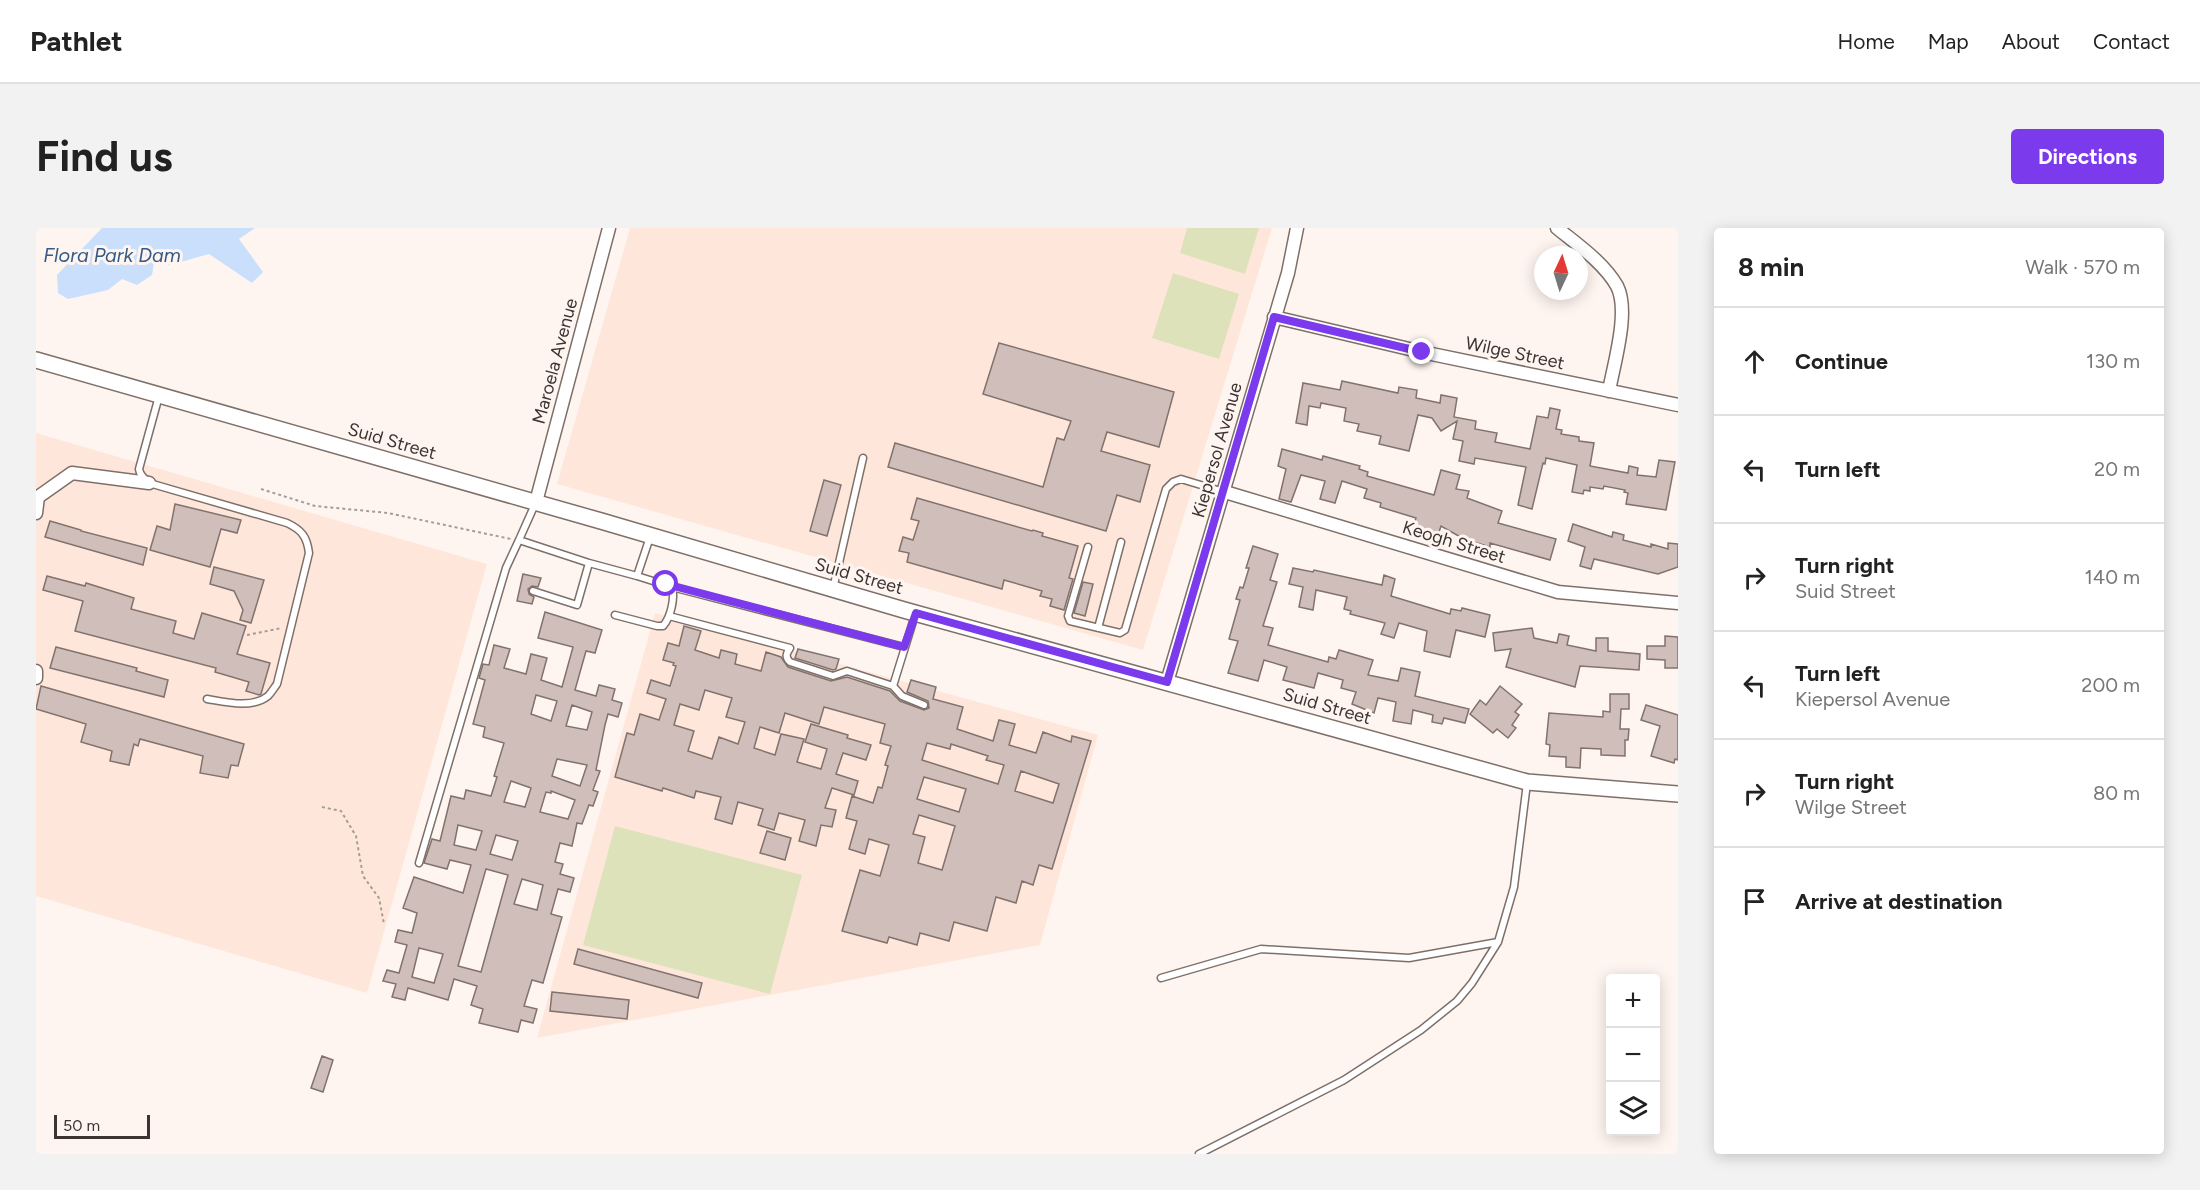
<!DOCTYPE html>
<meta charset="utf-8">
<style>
:root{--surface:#fff;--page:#f2f2f2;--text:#222;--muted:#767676;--line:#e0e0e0;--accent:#7c3aed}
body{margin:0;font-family:Figtree,sans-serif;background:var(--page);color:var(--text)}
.controls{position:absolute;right:18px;bottom:18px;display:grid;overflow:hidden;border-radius:6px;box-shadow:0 3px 15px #0003}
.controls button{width:54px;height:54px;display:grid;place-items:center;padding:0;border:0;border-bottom:2px solid var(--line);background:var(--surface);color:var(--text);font:30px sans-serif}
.compass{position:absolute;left:1498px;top:18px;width:54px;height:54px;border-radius:50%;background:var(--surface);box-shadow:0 3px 15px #0003;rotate:4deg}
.scale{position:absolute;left:18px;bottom:15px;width:96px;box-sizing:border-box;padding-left:6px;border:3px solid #3b3431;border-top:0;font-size:16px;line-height:21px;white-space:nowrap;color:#3b3431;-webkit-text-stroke:4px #fff5f0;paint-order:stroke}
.stop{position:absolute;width:18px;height:18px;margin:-14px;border:4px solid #7c3aed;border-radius:50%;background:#fff}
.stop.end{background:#7c3aed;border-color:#fff;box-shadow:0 2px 6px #0008}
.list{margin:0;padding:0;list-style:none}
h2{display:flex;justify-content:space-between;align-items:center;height:78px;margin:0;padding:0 24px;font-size:26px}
h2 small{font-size:20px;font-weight:400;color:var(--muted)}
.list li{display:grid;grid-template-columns:39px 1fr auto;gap:18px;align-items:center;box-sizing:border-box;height:108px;padding:0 24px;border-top:2px solid var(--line)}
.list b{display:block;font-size:22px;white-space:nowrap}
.list p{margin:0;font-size:20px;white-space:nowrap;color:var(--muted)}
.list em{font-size:20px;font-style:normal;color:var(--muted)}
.icon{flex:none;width:33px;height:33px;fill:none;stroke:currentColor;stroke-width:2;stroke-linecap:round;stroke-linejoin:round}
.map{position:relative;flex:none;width:1642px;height:926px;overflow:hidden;border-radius:6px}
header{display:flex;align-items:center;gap:36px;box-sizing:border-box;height:84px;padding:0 30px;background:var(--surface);border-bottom:2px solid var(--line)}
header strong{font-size:28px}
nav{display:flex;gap:33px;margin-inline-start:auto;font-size:21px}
.intro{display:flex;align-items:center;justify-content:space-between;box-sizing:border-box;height:144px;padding:0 36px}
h1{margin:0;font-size:42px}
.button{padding:15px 27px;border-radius:6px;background:var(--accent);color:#fff;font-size:21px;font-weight:700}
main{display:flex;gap:36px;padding:0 36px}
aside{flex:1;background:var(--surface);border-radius:6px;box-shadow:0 3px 15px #0003}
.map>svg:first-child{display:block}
</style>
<header>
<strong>Pathlet</strong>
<nav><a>Home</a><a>Map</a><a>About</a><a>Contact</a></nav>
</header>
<div class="intro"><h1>Find us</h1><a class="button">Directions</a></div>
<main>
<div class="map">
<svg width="1642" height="926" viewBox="0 0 1642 926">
<rect width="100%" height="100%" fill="#fff5f0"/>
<path fill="#fee7da" d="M594 0H1236L1107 422 521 256Z
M0 205 451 336 331 765 0 668Z
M619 385 1062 507 1004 717 501 810Z"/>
<path fill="#dee2ba" d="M1151 0H1223L1209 46 1144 25Z
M1137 45 1203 66 1183 131 1116 110Z
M579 598 766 647 734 766 547 717Z"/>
<path fill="#c9dffb" d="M66 0H219L203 11 227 44 216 55 173 26 134 37 118 35 116 47 101 57 86 51 72 62 32 71 22 65 21 47Z"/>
<path fill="#cfbeb9" stroke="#82726d" stroke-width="1.5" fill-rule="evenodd" d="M963 115 1138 164 1123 219 1071 204 1065 223 1114 237 1104 274 1081 267 1070 303 852 239 859 215 1007 259 1021 210 1028 212 1035 193 947 166Z
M1306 153 1362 165 1363 159 1381 162 1380 170 1404 175 1405 167 1421 170 1418 189 1440 193 1439 201 1461 205 1459 214 1494 221 1501 188 1512 190 1514 180 1524 182 1520 201 1526 202 1525 206 1543 209V213L1558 215 1554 238 1592 245 1593 238 1602 240 1601 247 1620 249 1623 232 1639 234 1630 282 1590 276 1592 265 1588 264 1589 262 1568 258 1567 261 1554 259V263L1548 262 1547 266 1536 264 1541 237 1510 230 1509 236 1507 235 1496 281 1482 277 1490 239 1439 230 1438 236 1423 233 1427 213 1417 211 1421 193 1405 203 1396 190 1382 187 1373 223 1343 216 1345 208 1321 203 1323 196 1308 193 1310 180 1285 175 1284 180 1273 178 1271 197 1260 195 1267 155 1304 162Z
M1246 221 1286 232 1287 228 1324 238 1323 241 1332 244 1331 248 1398 267 1405 242 1424 247 1420 261 1433 263 1431 270 1466 283 1462 295 1520 311 1514 332 1454 315V319L1428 311 1405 298 1402 307 1377 299 1380 290 1344 279 1345 275 1328 270 1331 261 1306 253 1299 275 1284 271 1289 253 1265 247 1255 274 1243 271 1250 241 1242 238Z
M788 252 805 257 791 308 774 303Z
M881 270 996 303 997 302 1007 305 1006 308 1042 318 1033 350 1037 351 1028 382 1014 378 1016 371 1004 368 1006 363 968 352 966 361 871 334 873 325 863 323 867 309 877 312 883 293 875 291Z
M139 276 205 292 201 305 185 301 174 339 114 322 121 298 134 302Z
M14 293 45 302V303L111 320 107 337 9 309Z
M1537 296 1576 309 1577 304 1588 307 1587 312 1615 319V316L1632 321V315L1642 316V339L1622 346 1558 331 1555 341 1544 338 1549 319 1532 313Z
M1217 318 1242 326 1234 352 1241 354 1227 398 1237 400 1232 417 1292 434 1293 429 1300 431 1303 422 1337 432 1332 447 1362 453 1365 440 1384 444 1379 468 1433 481 1429 495 1408 490 1406 496 1396 494 1397 487 1377 482 1375 496 1357 493 1360 474 1342 470 1338 485 1316 476 1320 464 1305 460 1307 452 1282 445 1278 460 1247 452 1251 439 1228 432 1222 453 1192 445 1202 413 1193 411 1204 372 1200 371 1204 359 1207 360 1213 340H1210Z
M178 339 228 352 215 395 204 392 207 382 198 363 174 356Z
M1257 340 1277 344 1278 342 1346 357 1348 347 1359 351 1355 368 1414 386 1415 381 1425 383 1426 380 1454 387 1449 409 1420 402 1414 429 1388 423 1391 403 1363 395 1358 410 1345 406 1349 395 1314 386 1315 383 1308 381 1311 369 1280 362 1277 382 1263 379 1267 359 1253 356Z
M487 346 505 350 502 359 496 358 492 361 493 366 498 369 496 376 481 373Z
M11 348 49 358 50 355 98 370 95 381 140 393 137 405 158 411 166 385 210 398 201 426 234 435 225 466 223 467 210 463 213 454 179 444 180 440 39 403 47 373 7 362Z
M1047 354 1057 356 1049 388 1038 385Z
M509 384 566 402 559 425 550 423 539 462 560 468 563 457 579 461 576 472 586 475 582 489 572 486 569 497 560 542 564 543 557 562 562 564 557 578 553 577 546 596 541 595 536 618 524 615 519 634 527 636 524 646 538 650 534 664 522 661 515 686 526 689 515 727 507 755 496 752 488 778 501 781 497 795 485 792 482 804 443 795 447 781 435 777 441 758 418 751 412 772 372 760 369 772 356 769 360 756 347 753 351 742 363 745 371 717 359 714 362 702 376 705 381 685 367 680 378 649 427 665 435 637 414 632 411 641 388 635 396 611 404 613 415 568 428 571 430 562 455 568 461 549 458 548 468 515 447 509 449 499 437 496 449 452 443 450 447 436 453 437 458 417 474 421 468 440 490 446 495 426 511 430 505 452 526 459 537 419 502 410ZM500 467 521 473 515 493 495 486ZM536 477 556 484 551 502 530 498ZM521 531 551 537 544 558 516 548ZM475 553 495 560 489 579 468 574ZM515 563 539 572 532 591 504 584 510 564 515 565ZM422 597 446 603 440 622 418 617ZM460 607 482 613 476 632 454 626ZM450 641 472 647 445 744 422 738ZM486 651 507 657 501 682 478 676ZM383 720 407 726 398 755 376 749Z
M648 398 665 403 659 422 683 430 685 422 701 426 699 436 725 443 730 424 745 429 752 439 795 453 811 449 854 463 864 473 888 482 893 480 892 473 871 464 875 452 900 459 897 471 927 479 921 501 957 513 963 492 979 496 973 517 1000 525 1007 504 1035 514 1036 508 1055 513 1016 641 1003 637 997 657 986 653 980 675 960 669 951 703 918 694 913 713 884 705 881 717 853 709 851 715 806 703 824 642 844 648 853 617 833 611 829 626 813 621 821 593 810 590 816 568 837 575 842 559 846 560 852 538 849 537 855 518 844 515 849 496 788 479 783 496 749 485 743 505 724 499 718 520 739 527 745 506 768 511 761 534 785 541 791 521 769 514 775 496 812 507 811 510 835 517 830 532 807 525 800 546 822 553 818 567 796 560 789 580 800 582 796 599 785 597 780 618 763 613 769 592 743 585 738 602 722 597 727 581 702 574 696 596 679 591 685 569 660 563 658 570 627 560 626 563 579 549 591 505 598 507 604 486 623 492 630 471 611 465 615 452 634 458 640 438 637 437 638 435 627 432 632 415 643 418ZM669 462 696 470 690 489 709 494 702 516 683 509 676 531 652 523 658 503 638 497 644 476 663 482ZM891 515 914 521 915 516 952 528 950 532 968 537 962 556 886 532ZM985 543 1023 556 1017 575 979 563ZM888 549 930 561 923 584 881 571ZM883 587 919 598 906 642 882 635 889 609 877 606Z
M1496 400 1498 410 1521 415 1523 406 1533 408 1531 417 1560 423V410H1572V423L1604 426 1603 442 1544 438 1539 459 1470 439 1475 421 1459 423 1457 405Z
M1629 408 1642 409V440H1629V432L1611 431V418H1629Z
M20 419 101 440 100 443 132 452 128 469 14 440Z
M762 421 803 431 800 441 797 442 759 430Z
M5 458 208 516 202 538 195 537 192 550 164 545 167 528 104 511 102 518 98 516 93 537 74 533 76 523 45 514 50 496 0 481Z
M1464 458 1486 476 1479 484 1483 487 1476 497 1480 500 1472 510 1461 501 1457 505 1434 486 1444 472 1450 477Z
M1574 466H1593V481H1585L1584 501H1593L1592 512H1589V528L1565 527V521L1545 520 1544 540 1530 539V529L1513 528 1514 517 1510 516 1513 485 1567 489V483L1574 484Z
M1610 477 1642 487V532L1639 531 1638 535 1615 528 1624 498 1605 492Z
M731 603 755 610 749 632 724 625Z
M542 721 666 755 662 770 538 736Z
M516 764 593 772 591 791 514 783Z
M286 828 297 832 287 864 275 860Z"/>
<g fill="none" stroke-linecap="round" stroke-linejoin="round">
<defs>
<path id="service" d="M123 168 103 241C104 248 108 250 113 255L251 295C266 302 271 309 273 325L241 456C238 460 235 465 232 468 216 481 189 474 171 471
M500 274 483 312 553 335 601 348 614 309
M1052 319 1032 388 1034 393 1084 405 1089 402 1130 261 1137 254 1145 251 1188 264
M636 359 868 419
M797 361 827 230
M497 363 541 377 553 335
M579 387 621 398H627C635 389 639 370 636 359L601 348
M633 388 754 420C750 426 749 429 754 434L797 448 811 443 857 458 866 468 888 477
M1062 400 1085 314
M857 458 879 387
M383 635 470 340 483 312
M1125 750 1225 721 1373 730 1462 714
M1163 926 1308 852 1385 802 1421 773 1436 755 1462 714 1478 659 1491 555"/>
<path id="minor" d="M1521 0C1542 17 1568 35 1581 58 1594 83 1578 135 1573 163
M1238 89 1386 124 1642 177
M1189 264 1522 364 1642 375
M500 274 573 0
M0 285 2 269 36 245 113 255
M0 443V450
M1131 454 1252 45 1261 0"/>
<path id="tertiary" d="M0 132 565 293 868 382 1491 554 1642 566"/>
</defs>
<use href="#service" stroke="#7e7068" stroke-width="9"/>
<use href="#minor" stroke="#7e7068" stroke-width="15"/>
<use href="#tertiary" stroke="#7e7068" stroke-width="18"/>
<path stroke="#a49c98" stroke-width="2" stroke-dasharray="3 3" stroke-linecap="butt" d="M225 261 279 278 352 285 475 311
M211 407 246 400
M286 579 305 583 320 608 327 648 343 670 348 696"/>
<use href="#service" stroke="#fff" stroke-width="6"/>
<use href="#minor" stroke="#fff" stroke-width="12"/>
<use href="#tertiary" stroke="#fff" stroke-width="15"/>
</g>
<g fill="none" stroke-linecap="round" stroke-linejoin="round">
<path stroke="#7c3aed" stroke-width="8" d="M630 356 868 419 880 385 1131 454 1238 89 1386 124"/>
</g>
<g text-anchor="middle" stroke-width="6" stroke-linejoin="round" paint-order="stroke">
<g font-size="18" fill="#3b3431" stroke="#fff5f0">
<text transform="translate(1479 125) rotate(12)" y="6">Wilge Street</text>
<text transform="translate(519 133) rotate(-75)" y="6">Maroela Avenue</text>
<text transform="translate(356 213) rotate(16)" y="6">Suid Street</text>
<text transform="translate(1181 222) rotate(-74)" y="6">Kiepersol Avenue</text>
<text transform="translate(1418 314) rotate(17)" y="6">Keogh Street</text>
<text transform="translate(823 348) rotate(16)" y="6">Suid Street</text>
<text transform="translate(1291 478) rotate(16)" y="6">Suid Street</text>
</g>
<g font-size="20" font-style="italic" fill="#345a86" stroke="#fff5f0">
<text x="76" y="34">Flora Park Dam</text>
</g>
</g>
</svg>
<div class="controls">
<button>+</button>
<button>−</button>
<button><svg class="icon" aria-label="layers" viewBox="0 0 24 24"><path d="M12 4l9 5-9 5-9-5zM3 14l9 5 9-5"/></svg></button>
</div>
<svg class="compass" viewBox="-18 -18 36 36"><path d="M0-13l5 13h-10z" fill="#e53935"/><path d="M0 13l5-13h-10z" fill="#767676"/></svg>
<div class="scale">50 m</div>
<div class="stop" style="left:630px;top:356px"></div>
<div class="stop end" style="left:1386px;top:124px"></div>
</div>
<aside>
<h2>8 min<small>Walk · 570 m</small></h2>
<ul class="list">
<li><svg class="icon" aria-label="ahead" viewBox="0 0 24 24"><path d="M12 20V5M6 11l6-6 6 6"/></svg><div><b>Continue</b></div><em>130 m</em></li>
<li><svg class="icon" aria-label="left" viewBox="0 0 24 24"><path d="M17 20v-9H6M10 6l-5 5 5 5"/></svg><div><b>Turn left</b></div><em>20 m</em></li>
<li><svg class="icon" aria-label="right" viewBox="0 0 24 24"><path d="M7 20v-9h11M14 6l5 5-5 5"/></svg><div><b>Turn right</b><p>Suid Street</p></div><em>140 m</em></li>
<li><svg class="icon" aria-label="left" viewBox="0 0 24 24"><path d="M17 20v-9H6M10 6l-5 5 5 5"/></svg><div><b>Turn left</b><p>Kiepersol Avenue</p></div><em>200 m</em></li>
<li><svg class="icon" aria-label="right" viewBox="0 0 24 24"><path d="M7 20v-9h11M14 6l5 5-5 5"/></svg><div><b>Turn right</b><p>Wilge Street</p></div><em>80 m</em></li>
<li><svg class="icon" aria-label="arrive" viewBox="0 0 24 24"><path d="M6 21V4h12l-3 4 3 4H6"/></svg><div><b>Arrive at destination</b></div></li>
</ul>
</aside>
</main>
